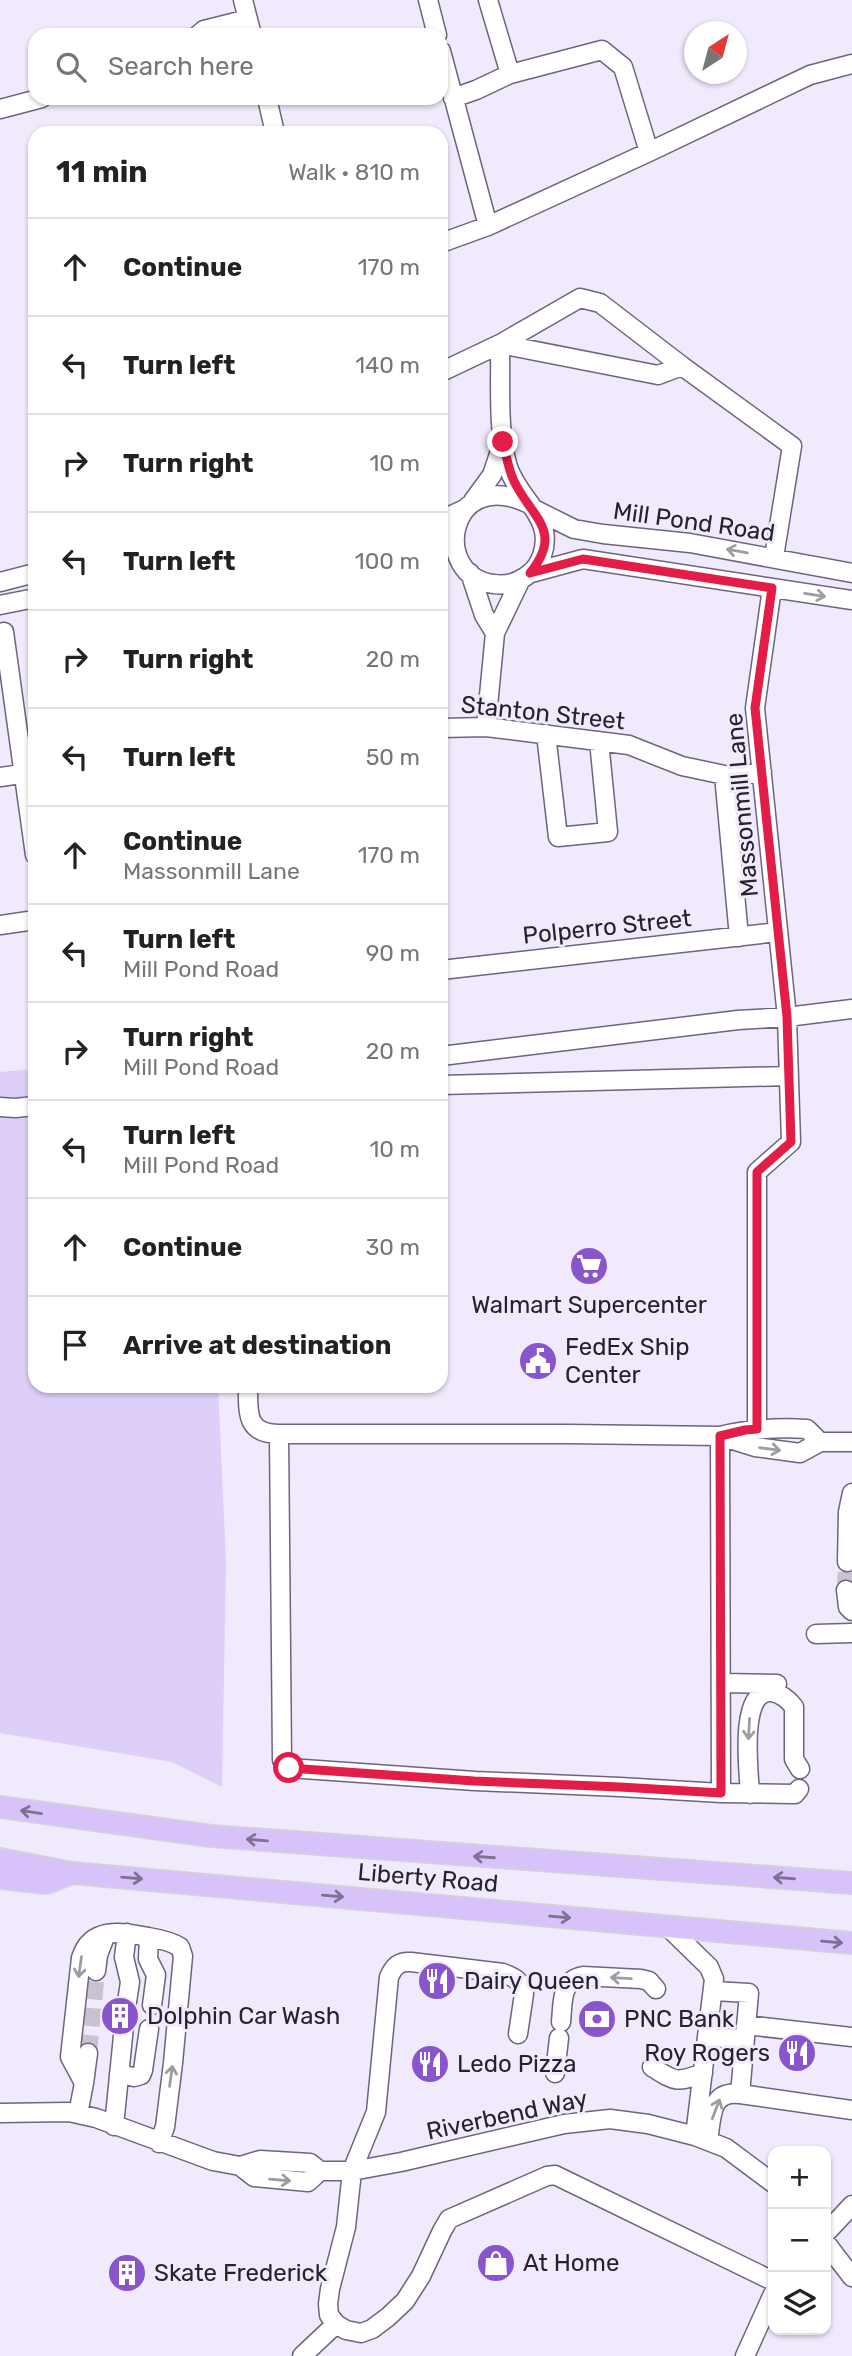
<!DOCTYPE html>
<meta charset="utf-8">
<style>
:root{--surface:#fff;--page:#f6f6f6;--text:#222;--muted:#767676;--line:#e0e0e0}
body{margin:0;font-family:Rubik,sans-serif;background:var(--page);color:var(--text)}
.controls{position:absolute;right:21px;bottom:21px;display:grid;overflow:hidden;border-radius:14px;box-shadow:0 2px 5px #0004}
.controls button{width:63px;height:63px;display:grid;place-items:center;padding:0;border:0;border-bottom:2px solid var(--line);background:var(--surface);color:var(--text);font:35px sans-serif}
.compass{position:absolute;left:684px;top:21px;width:63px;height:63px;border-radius:50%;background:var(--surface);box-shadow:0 2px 5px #0004;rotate:36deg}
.stop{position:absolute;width:21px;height:21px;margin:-16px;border:5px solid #e11d48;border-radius:50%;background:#fff}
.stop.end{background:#e11d48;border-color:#fff;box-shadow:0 2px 7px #0008}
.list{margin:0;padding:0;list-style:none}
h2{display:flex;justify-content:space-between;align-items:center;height:91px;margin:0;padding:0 28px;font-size:30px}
h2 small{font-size:23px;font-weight:400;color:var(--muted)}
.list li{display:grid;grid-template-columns:46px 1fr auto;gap:21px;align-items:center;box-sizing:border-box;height:98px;padding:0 28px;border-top:2px solid var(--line)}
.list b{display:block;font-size:26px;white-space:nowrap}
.list p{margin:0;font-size:23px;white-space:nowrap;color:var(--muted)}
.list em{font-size:23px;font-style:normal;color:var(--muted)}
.icon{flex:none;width:38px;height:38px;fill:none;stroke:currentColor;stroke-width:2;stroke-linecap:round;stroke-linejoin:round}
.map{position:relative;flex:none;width:852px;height:2356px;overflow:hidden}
.search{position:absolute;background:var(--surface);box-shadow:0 2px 5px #0004;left:28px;top:28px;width:420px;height:77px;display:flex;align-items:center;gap:18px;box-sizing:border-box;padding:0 24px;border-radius:21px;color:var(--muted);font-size:26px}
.panel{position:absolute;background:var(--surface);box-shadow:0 2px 5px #0004;left:28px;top:126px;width:420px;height:1267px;border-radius:21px}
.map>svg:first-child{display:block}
</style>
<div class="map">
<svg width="852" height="2356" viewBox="0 0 852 2356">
<rect width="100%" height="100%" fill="#f0eafc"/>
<path fill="#ddcff8" d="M35 1069V1386H218L226 1563 222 1787 172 1762 0 1733V1072Z"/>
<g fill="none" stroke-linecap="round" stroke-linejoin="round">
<path stroke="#c8c2d3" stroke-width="18" stroke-dasharray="18 9" stroke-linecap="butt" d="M846 1590 847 1562
M88 2053 96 1971"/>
<defs>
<path id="minor" d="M243 0 252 35
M428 0 437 35
M198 35 204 30 248 19
M441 51 488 226
M510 74 602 50 623 67 649 152
M267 98 275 133
M453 98 476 90 510 74 488 0
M0 109 42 98
M441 243 488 226 649 152 810 75 852 64
M441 372 500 344 580 298 600 303 682 366 792 446 774 557
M473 501 492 475 502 445
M527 503C447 466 430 577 494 584 506 586 519 582 529 574 541 565 547 547 544 531 539 508 516 492 508 467 497 431 501 382 500 344L658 375 682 366
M534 509 574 529 603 534 690 543 852 573
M441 520 467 508
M470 573 484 615 495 633
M531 573 583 559 852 600
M0 582 35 573
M0 605 35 598
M4 632 35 855
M486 727 495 633 521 579
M441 728 486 727 629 745 682 766 729 776 762 772
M546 734 558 837 608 832 599 741
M724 775 739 937
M0 777 35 772
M0 925 35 920
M441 970 778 932
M441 1056 738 1020 787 1017 852 1009
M441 1085 787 1076
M0 1107 15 1108 35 1106
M248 1386C248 1413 246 1434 279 1434
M757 1429V1172L791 1142 787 1017 755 708 772 588
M279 1434H568L720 1436 721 1793 620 1787 475 1781 289 1768 282 1760Z
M720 1436 755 1447 800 1453 820 1442H852
M720 1436C749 1429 777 1427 807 1429L820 1442
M847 1562 848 1512 852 1493
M846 1590 848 1607 852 1611
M816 1634 852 1633
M722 1683 777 1684
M721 1793 795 1794 799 1789
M750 1794C749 1773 738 1688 772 1692 782 1694 788 1699 794 1707V1759L800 1769
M667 1926 709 1967 714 1979 695 2136
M127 1933 124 1957 130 1982 127 2002
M149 1937 148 1959 156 1975 152 2005
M96 1971 98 1955 106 1934
M714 1991 749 1993 740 2094 852 2110
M561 2022C563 2004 560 1980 583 1976L641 1979 649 1981 656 1989
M746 2025 852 2037
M518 2034 524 1994C522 1981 514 1977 503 1973L411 1962C399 1961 394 1966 389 1977L376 2112 352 2171 346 2227 330 2289 328 2304 329 2315 336 2324 346 2330 361 2333 372 2329 388 2317 405 2301 421 2276 442 2231 449 2219 547 2176 555 2175 773 2281
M708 2037 745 2039
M652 2067C676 2082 676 2083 703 2073
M555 2073 559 2038
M119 2074 134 2077 141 2075 143 2070 149 2029
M84 2083 88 2053
M0 2113 69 2112 96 2118 213 2161 240 2166 254 2177 308 2182 320 2171
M78 2114 84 2083 70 2057 81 1958C91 1926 122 1932 148 1937 160 1939 170 1941 180 1947L183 1956 173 2063 165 2127 159 2143
M114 2126 124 2026
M708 2141C712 2118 709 2090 740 2094
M240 2166 260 2160 310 2163 320 2171H352L401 2162 564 2124 610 2119 648 2124 695 2136 726 2148 773 2183
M826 2233 852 2205
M826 2243 852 2277
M302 2356 336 2324
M745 2356 773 2294"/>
<path id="major" d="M0 1807 211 1836 852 1883
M0 1859 72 1873 852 1943
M0 1878 46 1883 72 1873"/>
</defs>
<use href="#minor" stroke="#6d647e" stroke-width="21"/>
<use href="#major" stroke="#d4d3d5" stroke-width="24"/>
<use href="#minor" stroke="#fff" stroke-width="18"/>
<use href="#major" stroke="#d7c2fa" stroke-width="21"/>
</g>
<defs><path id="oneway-shaft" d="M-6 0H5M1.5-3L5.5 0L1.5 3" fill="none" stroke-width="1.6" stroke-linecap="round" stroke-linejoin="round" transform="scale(1.75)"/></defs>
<g stroke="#9d9ca0">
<use href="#oneway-shaft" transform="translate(737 551) rotate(-170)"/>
<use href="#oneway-shaft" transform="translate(815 595) rotate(9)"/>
<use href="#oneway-shaft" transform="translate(770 1449) rotate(7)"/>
<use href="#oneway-shaft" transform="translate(749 1729) rotate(93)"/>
<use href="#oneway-shaft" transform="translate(80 1967) rotate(98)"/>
<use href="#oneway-shaft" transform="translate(621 1978) rotate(-177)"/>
<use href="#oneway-shaft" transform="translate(171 2076) rotate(-82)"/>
<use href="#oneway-shaft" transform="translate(716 2109) rotate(-69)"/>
<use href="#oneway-shaft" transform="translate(280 2180) rotate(5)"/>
</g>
<g stroke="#7e7294">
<use href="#oneway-shaft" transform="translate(31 1812) rotate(-171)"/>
<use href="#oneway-shaft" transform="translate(257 1840) rotate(-175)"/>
<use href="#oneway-shaft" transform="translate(484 1857) rotate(-176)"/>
<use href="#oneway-shaft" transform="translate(132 1878) rotate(5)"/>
<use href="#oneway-shaft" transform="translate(784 1878) rotate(-176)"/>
<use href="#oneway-shaft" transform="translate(333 1896) rotate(5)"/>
<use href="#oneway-shaft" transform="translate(560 1917) rotate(5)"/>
<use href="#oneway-shaft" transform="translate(832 1942) rotate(5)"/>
</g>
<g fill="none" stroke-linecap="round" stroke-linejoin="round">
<path stroke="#e11d48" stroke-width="9" d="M289 1768 474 1781 620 1787 721 1793 720 1436 745 1430 757 1429V1172L791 1142 787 1017 755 708 772 588 583 559 530 573C563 532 534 519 516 485 508 471 507 457 503 442"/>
</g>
<defs>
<symbol id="supermarket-disc" viewBox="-11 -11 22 22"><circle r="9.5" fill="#8955cd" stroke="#f0eafc"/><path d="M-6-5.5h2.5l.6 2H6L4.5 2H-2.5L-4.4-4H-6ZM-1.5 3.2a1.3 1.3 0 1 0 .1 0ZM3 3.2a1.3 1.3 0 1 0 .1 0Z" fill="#fff"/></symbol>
<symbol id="civic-disc" viewBox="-11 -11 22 22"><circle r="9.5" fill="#8955cd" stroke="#f0eafc"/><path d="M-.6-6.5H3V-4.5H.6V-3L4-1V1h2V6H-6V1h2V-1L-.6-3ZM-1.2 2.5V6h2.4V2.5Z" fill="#fff"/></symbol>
<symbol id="restaurant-disc" viewBox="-11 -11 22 22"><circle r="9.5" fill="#8955cd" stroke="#f0eafc"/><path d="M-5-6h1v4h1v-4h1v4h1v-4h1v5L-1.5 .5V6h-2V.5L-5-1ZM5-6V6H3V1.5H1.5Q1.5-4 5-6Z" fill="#fff"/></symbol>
<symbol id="building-disc" viewBox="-11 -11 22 22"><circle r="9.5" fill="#8955cd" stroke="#f0eafc"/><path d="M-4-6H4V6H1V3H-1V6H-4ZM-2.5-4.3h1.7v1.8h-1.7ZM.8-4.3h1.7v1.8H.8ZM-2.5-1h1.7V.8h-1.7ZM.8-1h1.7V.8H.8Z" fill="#fff"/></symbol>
<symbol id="bank-disc" viewBox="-11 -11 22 22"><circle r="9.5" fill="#8955cd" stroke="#f0eafc"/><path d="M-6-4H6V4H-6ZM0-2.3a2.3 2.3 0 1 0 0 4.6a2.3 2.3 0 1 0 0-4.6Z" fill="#fff"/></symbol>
<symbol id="shop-disc" viewBox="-11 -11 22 22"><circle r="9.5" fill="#8955cd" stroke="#f0eafc"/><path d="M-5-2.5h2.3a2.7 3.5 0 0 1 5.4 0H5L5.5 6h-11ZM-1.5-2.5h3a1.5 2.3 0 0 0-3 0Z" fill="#fff"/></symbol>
</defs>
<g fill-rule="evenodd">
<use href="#supermarket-disc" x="567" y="1244" width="44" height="44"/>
<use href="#civic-disc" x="516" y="1339" width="44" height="44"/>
<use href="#restaurant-disc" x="415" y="1959" width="44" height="44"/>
<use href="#building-disc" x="98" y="1994" width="44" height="44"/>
<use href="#bank-disc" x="575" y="1997" width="44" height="44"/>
<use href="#restaurant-disc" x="775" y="2031" width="44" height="44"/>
<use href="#restaurant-disc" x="408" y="2042" width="44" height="44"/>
<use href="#shop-disc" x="474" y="2241" width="44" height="44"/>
<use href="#building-disc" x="105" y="2251" width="44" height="44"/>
</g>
<g text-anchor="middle" stroke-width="6" stroke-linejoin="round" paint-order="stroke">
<g font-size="24" fill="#26222d" stroke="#f0eafc">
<text transform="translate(694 522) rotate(8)" y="8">Mill Pond Road</text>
<text transform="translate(543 713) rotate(6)" y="8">Stanton Street</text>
<text transform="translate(742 805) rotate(-95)" y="8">Massonmill Lane</text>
<text transform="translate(607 927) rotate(-6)" y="8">Polperro Street</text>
<text transform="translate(428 1878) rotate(5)" y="8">Liberty Road</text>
<text transform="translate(507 2115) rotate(-12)" y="8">Riverbend Way</text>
</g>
<g font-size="24" fill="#26222d" stroke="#f0eafc" text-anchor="start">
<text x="589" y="1313" text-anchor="middle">Walmart Supercenter</text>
<text x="565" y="1355">FedEx Ship<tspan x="565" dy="28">Center</tspan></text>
<text x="464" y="1989">Dairy Queen</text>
<text x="147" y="2024">Dolphin Car Wash</text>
<text x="624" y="2027">PNC Bank</text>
<text x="770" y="2061" text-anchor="end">Roy Rogers</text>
<text x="457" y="2072">Ledo Pizza</text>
<text x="523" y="2271">At Home</text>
<text x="154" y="2281">Skate Frederick</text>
</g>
</g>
</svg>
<div class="controls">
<button>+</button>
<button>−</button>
<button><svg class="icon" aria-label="layers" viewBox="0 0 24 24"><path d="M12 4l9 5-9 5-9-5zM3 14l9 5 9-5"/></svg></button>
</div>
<svg class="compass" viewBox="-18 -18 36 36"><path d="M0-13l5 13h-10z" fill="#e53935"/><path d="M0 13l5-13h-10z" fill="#767676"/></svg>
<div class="stop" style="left:289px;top:1768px"></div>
<div class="stop end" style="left:503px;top:442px"></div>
<div class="search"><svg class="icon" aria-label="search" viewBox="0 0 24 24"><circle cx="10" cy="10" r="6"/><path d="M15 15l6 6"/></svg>Search here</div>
<section class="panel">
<h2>11 min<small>Walk · 810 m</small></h2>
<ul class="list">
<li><svg class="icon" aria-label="ahead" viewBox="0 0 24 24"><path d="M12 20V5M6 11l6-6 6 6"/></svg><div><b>Continue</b></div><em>170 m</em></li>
<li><svg class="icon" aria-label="left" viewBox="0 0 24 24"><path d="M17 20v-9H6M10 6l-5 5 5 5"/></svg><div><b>Turn left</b></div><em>140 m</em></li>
<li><svg class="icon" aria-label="right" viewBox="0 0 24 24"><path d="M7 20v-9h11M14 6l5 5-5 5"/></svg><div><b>Turn right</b></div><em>10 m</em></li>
<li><svg class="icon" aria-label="left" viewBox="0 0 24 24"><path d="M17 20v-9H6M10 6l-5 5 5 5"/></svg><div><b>Turn left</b></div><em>100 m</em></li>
<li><svg class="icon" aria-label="right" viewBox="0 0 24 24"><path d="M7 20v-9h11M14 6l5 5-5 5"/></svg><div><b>Turn right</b></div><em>20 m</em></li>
<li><svg class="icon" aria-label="left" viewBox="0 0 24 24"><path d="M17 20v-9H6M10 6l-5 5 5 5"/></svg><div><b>Turn left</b></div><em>50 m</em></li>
<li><svg class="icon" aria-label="ahead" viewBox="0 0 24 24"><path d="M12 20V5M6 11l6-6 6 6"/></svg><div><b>Continue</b><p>Massonmill Lane</p></div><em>170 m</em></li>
<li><svg class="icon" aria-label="left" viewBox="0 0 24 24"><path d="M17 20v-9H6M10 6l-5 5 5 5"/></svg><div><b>Turn left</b><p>Mill Pond Road</p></div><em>90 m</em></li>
<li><svg class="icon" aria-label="right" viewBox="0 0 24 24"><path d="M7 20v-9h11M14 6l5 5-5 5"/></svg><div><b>Turn right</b><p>Mill Pond Road</p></div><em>20 m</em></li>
<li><svg class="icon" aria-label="left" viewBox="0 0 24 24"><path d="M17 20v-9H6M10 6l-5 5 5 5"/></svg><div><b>Turn left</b><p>Mill Pond Road</p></div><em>10 m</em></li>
<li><svg class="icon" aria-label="ahead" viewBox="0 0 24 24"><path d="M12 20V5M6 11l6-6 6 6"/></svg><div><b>Continue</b></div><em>30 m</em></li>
<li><svg class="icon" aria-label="arrive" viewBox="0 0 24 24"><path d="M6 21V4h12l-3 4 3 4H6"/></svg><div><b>Arrive at destination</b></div></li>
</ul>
</section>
</div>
